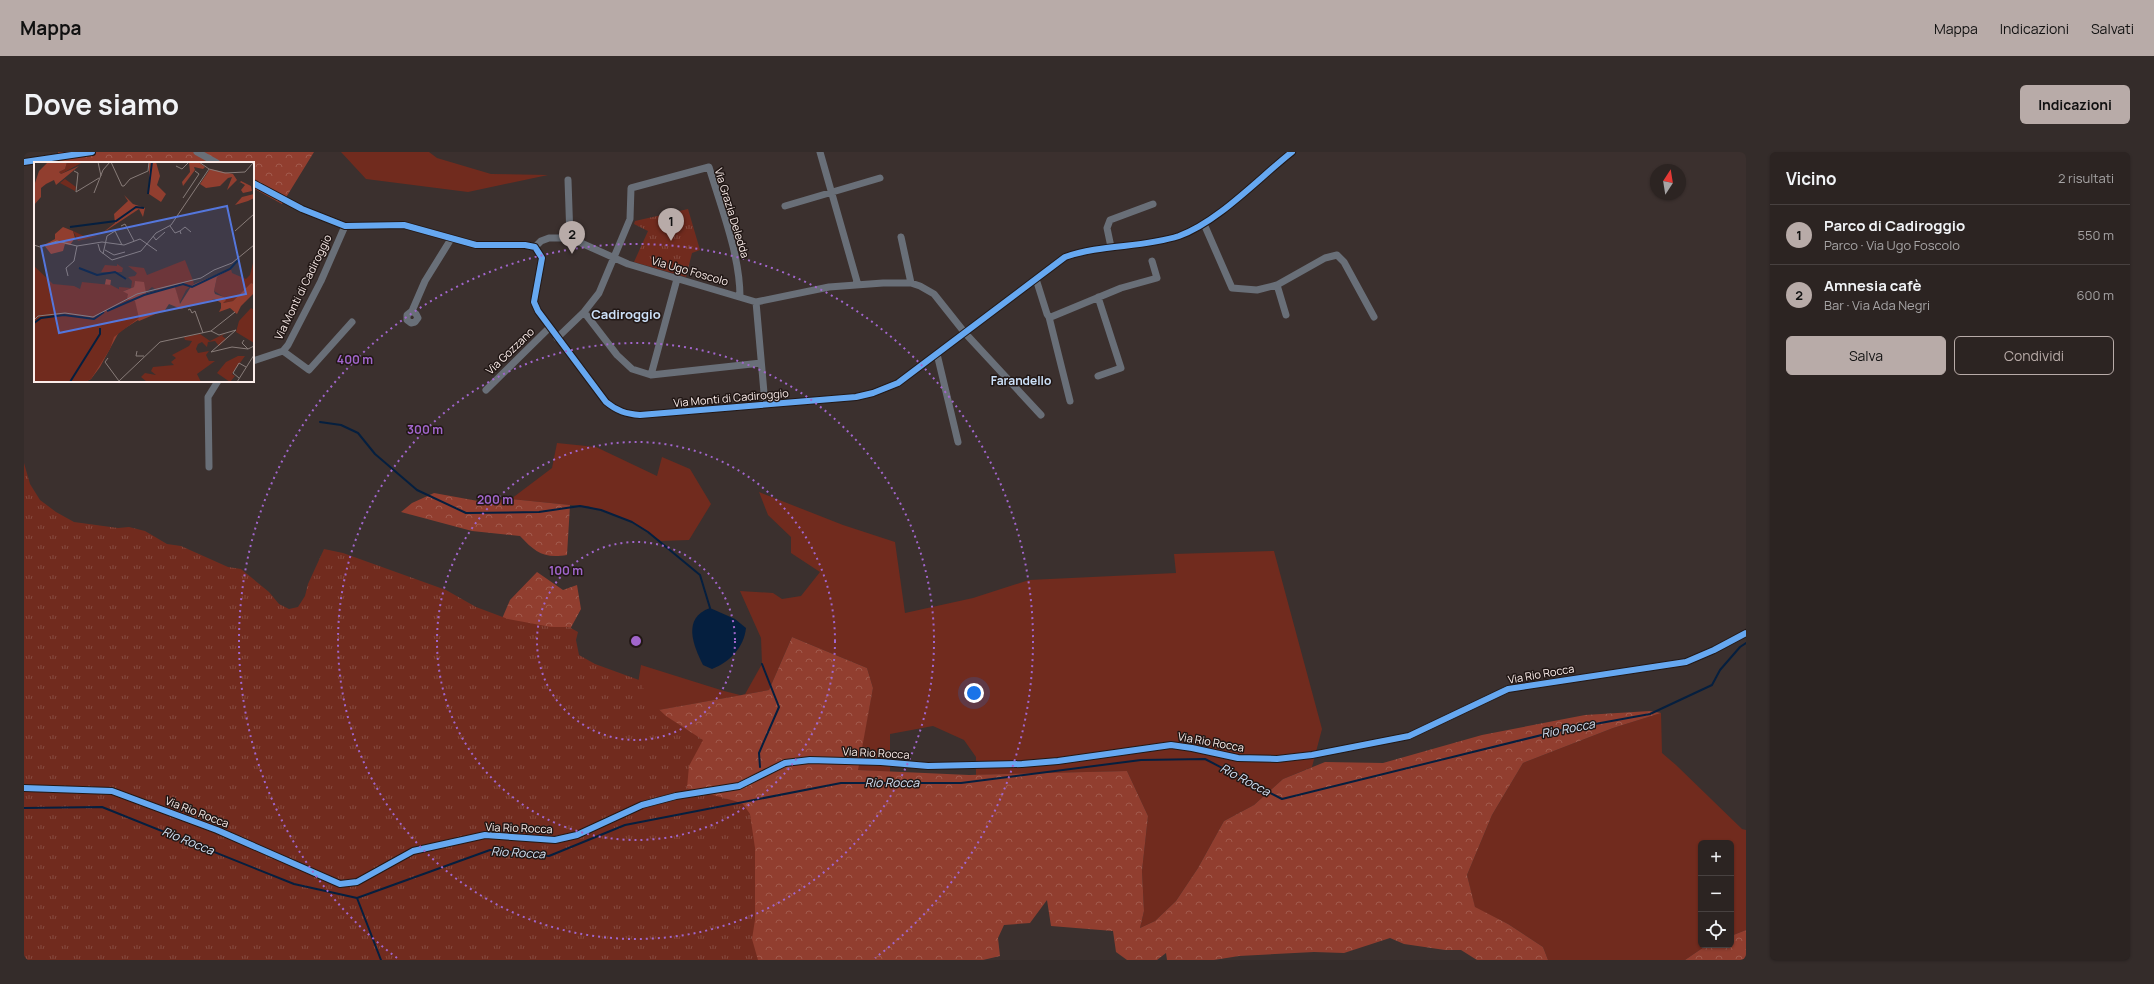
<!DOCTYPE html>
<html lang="it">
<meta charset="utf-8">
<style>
:root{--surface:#2c2422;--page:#342c2a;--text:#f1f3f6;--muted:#a6a4a5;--line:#484140;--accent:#b8aba8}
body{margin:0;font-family:Manrope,sans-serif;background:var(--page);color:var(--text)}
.controls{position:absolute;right:12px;bottom:12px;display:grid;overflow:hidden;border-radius:6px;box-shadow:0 1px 3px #0004}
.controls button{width:36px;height:36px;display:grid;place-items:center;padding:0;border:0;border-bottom:1px solid var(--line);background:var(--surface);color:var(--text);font:20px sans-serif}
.compass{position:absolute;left:1626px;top:12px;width:36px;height:36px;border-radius:50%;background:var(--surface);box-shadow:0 1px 3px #0004;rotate:12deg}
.you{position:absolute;left:950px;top:541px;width:14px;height:14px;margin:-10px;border:3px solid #fff;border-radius:50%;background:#1a73e8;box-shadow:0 0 0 6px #1a73e833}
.badge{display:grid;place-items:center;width:26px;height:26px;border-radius:50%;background:var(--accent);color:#111;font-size:13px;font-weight:700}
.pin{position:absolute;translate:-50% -33px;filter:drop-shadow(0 1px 2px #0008)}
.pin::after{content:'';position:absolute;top:21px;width:14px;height:12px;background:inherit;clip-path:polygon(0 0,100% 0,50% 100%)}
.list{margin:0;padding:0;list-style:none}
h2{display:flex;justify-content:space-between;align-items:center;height:52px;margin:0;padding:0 16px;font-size:17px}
h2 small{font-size:13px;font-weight:400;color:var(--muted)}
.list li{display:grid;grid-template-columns:26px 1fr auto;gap:12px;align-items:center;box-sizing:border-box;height:60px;padding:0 16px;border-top:1px solid var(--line)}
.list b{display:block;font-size:15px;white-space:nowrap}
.list p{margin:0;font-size:13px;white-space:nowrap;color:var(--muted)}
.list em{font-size:13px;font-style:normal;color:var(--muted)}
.actions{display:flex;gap:8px;padding:12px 16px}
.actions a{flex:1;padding:9px 0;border:1px solid var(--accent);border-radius:6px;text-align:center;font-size:14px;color:var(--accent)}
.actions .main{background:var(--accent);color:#111}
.icon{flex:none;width:22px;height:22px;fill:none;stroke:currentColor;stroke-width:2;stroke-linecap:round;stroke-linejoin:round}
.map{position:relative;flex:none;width:1722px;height:808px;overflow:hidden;border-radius:6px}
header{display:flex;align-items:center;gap:24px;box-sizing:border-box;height:56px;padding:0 20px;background:var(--accent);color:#111}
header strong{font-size:19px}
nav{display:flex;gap:22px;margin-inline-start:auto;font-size:14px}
.intro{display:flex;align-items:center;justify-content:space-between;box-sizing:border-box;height:96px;padding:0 24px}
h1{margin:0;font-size:28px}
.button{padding:10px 18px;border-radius:6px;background:var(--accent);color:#111;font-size:14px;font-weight:700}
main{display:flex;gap:24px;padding:0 24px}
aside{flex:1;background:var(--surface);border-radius:6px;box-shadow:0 1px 3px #0004}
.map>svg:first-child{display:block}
</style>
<header>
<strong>Mappa</strong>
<nav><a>Mappa</a><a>Indicazioni</a><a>Salvati</a></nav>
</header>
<div class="intro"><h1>Dove siamo</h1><a class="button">Indicazioni</a></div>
<main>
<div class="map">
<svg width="1722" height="808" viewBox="0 0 1722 808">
<defs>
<pattern id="forest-crowns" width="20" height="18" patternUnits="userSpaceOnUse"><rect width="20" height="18" fill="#913e2f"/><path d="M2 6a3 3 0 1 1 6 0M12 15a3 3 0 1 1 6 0" fill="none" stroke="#a15a4d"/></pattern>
<pattern id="park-tufts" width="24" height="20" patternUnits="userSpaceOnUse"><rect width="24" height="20" fill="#712b1e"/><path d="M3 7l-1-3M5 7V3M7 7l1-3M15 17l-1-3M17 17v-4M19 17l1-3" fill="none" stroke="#864a3f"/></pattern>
</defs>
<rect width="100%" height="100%" fill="#3b302e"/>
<path fill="#712b1e" d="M317 0H405L413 6 467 22 524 23 444 40 342 27Z
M533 291 572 295 633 324 638 305 666 317 687 352 665 388 637 389 608 370 564 354 546 353 487 347 528 316Z
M735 340 819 373 871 390 881 461 949 446 1005 428 1152 421 1150 402 1250 399 1298 577 1288 615 1259 627 1230 653 1200 669 1174 716 1152 749 1131 769 1116 776 1120 759 1118 719 1124 664 1103 619 952 623V605L940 588 909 574 866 582V620L833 618 849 536 843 516 768 485 745 538 602 564 611 550 617 513 700 539 720 544 738 512 737 486 716 439 749 441 758 447 777 444 796 420 767 401V385L744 363Z
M1637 561 1638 601 1652 613 1718 677 1722 678V778L1707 784V691H1677V793H1683L1661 808H1524L1519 795 1484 772 1451 756 1443 723 1468 663 1499 611 1589 576Z"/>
<path fill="url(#forest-crowns)" d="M34 0H290L258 52 229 36V11H34Z
M410 341 454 349 487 347 546 353 543 403C520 407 511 400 496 384L448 379 377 360 388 351Z
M513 420 539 438 553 433 557 457 538 492 601 564 745 538 768 485 843 516 849 536 834 618 945 623 1103 619 1124 664 1118 719 1120 759 1116 776 1131 769 1152 749 1174 716 1200 669 1230 653 1259 627 1301 610 1359 611 1458 583 1561 563 1626 559 1637 561 1589 576 1499 611 1468 663 1443 723 1451 755 1484 772 1519 795 1524 808H1453L1437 798H1421L1380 792 1366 786 1320 801 1290 800 1215 804 1190 808H1143L1142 801 1133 808H1103L1092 800 1089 779 1027 774 1023 748 1006 771 980 773 974 786 976 804 959 808H0L477 469 486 448Z
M1722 778V808H1661L1683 793H1707V784Z"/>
<path fill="url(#park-tufts)" d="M664 57 676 98 668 101 662 125 610 110 624 79 610 72 611 69Z
M0 311 6 332 16 348 32 360 50 370 94 376 105 375 121 379 143 392 157 394 204 415 217 417 245 440 255 452 265 457 274 455 281 444 284 432 300 397 319 401 422 438 452 455 484 467 527 475H545L554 480 552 488 555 503 571 512 615 528 626 549 642 564 679 588 665 614 663 636 711 649 719 652 726 662 731 696V768L728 787 734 808H0Z"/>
<path fill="#051f3f" d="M686 456 711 467 722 476C720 495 706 510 688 517L679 513C669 493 658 466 686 456Z"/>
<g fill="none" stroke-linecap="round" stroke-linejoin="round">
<path stroke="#051f3f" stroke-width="2" d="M296 270 317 273 334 281 351 302 393 338 442 361 515 360 556 354 577 358 608 370 624 380 676 423 686 456
M736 615 735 601 755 555 738 512
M0 656 78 655 270 732 333 746 466 698 525 704 601 673 817 631H937L1117 608 1181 607 1258 647 1538 578 1626 562 1688 533 1696 518 1716 495 1722 491
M333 746 357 808"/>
<path stroke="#696f78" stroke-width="7" d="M173 0 193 11
M796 0 834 133
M0 10 68 0
M544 28 546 86
M229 31 278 57 321 74 380 73 452 93H501L511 95 518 106 510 150 514 159 582 250C593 259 602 262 616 263L832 245 849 241 874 231 1041 105C1078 92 1118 96 1155 84 1194 70 1235 26 1268 0
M761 54 856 26
M1180 72 1208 136 1233 138 1253 133 1262 163
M877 85 887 131
M511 95 517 89 525 86H546L604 112 732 150 805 135 859 131H887L896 134 910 142 941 181 1017 263
M1087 95 1083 76 1086 68 1129 52
M1012 127 1023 162 1025 165H1027L1097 136 1133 126 1128 109
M1253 133 1301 106 1313 103 1320 110 1350 165
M1074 145 1097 216 1074 224
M732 150 741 252
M388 159 392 162 394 166 391 170 387 171 383 168V163L388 159 401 129 427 87
M560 160 593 203 608 217 627 223 737 211
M1025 165 1046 249
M533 186 560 160 575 141 606 67 607 36 685 15C697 55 716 103 716 145
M259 199 285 218 328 170
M913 202 934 290
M229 209 259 199 264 193 297 129 321 74
M627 223 653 127
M462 238 525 176
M185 315 184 245 194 229
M0 636 88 639 193 678 316 732 333 730 389 699 461 683 531 688 553 683 618 653 652 644 715 634 761 611 786 608 857 610 904 614 998 612 1034 609 1147 593 1168 596 1214 606 1253 607 1288 603 1385 584 1484 537 1662 510 1690 498 1722 481"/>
<defs>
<path id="cycleway" d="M0 10 68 0
M229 31 278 57 321 74 380 73 452 93H501L511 95 518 106 510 150 514 159 582 250C593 259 602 262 616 263L832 245 849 241 874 231 1041 105C1078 92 1118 96 1155 84 1194 70 1235 26 1268 0
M0 636 88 639 193 678 316 732 333 730 389 699 461 683 531 688 553 683 618 653 652 644 715 634 761 611 786 608 857 610 904 614 998 612 1034 609 1147 593 1168 596 1214 606 1253 607 1288 603 1385 584 1484 537 1662 510 1690 498 1722 481"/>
</defs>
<use href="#cycleway" stroke="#211715" stroke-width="8"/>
<use href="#cycleway" stroke="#66a8f1" stroke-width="6"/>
</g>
<g fill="none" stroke="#a166cc" stroke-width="2" stroke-dasharray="2 4">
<circle cx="612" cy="489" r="99"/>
<circle cx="612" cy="489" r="199"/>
<circle cx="612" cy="489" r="298"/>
<path d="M373 806A397 397 0 1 1 851 806"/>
</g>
<g text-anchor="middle" stroke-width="3" stroke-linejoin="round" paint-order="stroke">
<g font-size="11" fill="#fbedea" stroke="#211715">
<text transform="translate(708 61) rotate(73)" y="4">Via Grazia Deledda</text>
<text transform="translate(666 119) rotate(16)" y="4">Via Ugo Foscolo</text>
<text transform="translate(279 135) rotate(-64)" y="4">Via Monti di Cadiroggio</text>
<text transform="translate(486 199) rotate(-44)" y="4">Via Gozzano</text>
<text transform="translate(707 246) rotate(-5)" y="4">Via Monti di Cadiroggio</text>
<text transform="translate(1517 522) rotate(-10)" y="4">Via Rio Rocca</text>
<text transform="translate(1187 590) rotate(10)" y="4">Via Rio Rocca</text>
<text transform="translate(852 601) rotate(3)" y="4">Via Rio Rocca</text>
<text transform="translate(173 660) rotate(21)" y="4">Via Rio Rocca</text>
<text transform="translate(495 676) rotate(2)" y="4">Via Rio Rocca</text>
</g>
<g font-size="12" font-weight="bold" fill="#cce0f8" stroke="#211715">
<text x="997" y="233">Farandello</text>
</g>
<g font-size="12" font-style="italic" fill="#d4e3f7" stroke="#211715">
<text transform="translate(1544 577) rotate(-11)" y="4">Rio Rocca</text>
<text transform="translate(1221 628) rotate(28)" y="4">Rio Rocca</text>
<text x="868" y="635">Rio Rocca</text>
<text transform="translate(164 689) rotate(22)" y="4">Rio Rocca</text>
<text transform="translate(494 701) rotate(3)" y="4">Rio Rocca</text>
</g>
<g font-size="13" font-weight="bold" fill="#cce0f8" stroke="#211715">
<text x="602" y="167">Cadiroggio</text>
</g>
</g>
<g transform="translate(10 10)">
<rect width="220" height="220" fill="#3b302e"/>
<path d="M33 0H49L27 12 25 10 31 7ZM31 17 42 25 41 29 26 21ZM39 69 52 75 64 74 44 79ZM220 97V122L217 121 199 139 188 141 191 138 190 135 180 129 183 115 197 107 198 111 212 117 216 113ZM151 98 160 121 152 128 145 142 141 125 124 129 118 125 111 131 101 119 100 125 97 126 85 131V125L97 126 98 119 94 115 101 114 103 111 94 104 110 106 113 113ZM83 102 89 106 88 110H67L71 103 83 104ZM217 146 220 148V181L202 170 205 159ZM192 171 188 174 192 177 185 184 181 179 174 180 173 185 168 180 164 182 162 187 164 191 175 189 172 193 175 199H181L163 212 167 220H113L107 215 111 211 122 213 117 209 119 205 140 203 137 200 142 196 138 193 155 184 158 179 151 178 150 175 166 172 176 179ZM204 194H211L198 212 201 214 196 220 183 211 192 200Z" fill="#712b1e"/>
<path d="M14 0H33L31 7 25 10 27 12 45 4 22 23 20 18 12 22 7 26V35L0 43V24L5 9ZM115 0H122L126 14 123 23 132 32 127 40 115 32ZM155 0H164L171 5 169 7 160 5 161 8 149 24 148 20 156 10ZM176 7 199 12 203 18 193 28 198 15 194 16 186 24 172 26 166 22ZM207 19 217 24 218 29 209 31 207 28 211 23 206 20 201 26ZM220 32V36L214 39 201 43 208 35ZM90 33 99 42 111 46 109 55 105 47 67 72 81 61 80 52 94 39ZM29 65 39 69 41 76 36 83 31 82 29 89 17 92 10 83 21 77V72ZM196 107 183 115 180 129 181 132 190 135 192 138 189 141 199 139 217 121 220 122V131L207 144 203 152 196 146 185 150 187 146V141L181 137 147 147 135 142 131 148 105 159 104 158 85 170 66 205 57 217 51 220 72 117 77 118 76 125 85 131 100 125 101 119 110 120 112 131 141 125 146 142 158 123Z" fill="#913e2f"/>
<path d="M0 104 19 122 40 124 46 127 48 120 77 123 94 132 93 137 101 139 105 156 80 175 76 187 57 217 51 220H0Z" fill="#712b1e"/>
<path fill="none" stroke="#051f3f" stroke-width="2" d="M114 32 118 0M36 65 82 59 102 45 110 46M45 106 63 113 81 110 92 117M73 149 110 133 142 124 149 122 158 125 196 107 205 97M0 161 7 156 30 153 60 157 70 150M36 220 66 172V166"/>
<path fill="none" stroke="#887c79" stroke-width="1" d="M64 0 67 14M77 0 88 24H90L96 17 114 9 115 0M165 0 175 7 191 11 211 10 219 1M142 4 148 7 155 0M40 9 44 11 42 30 65 16M60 31 69 8 76 0M149 36 165 12 161 9M87 64 91 62 100 79M136 64 141 71 146 69 147 72M146 69 151 65 157 70M201 69 220 52M119 74 122 78 131 70M64 82 66 89 78 98 107 89 122 71 137 63 175 7M0 83 6 85 23 79 43 84 68 80 90 83 106 77 123 89M71 88 80 93 91 90M69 92 73 74 81 69 88 83M34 114 32 106 40 99 43 84M154 148 156 147 158 151 161 149 169 171M0 158 4 154 31 151 59 155 103 132 167 116 180 108 198 101 220 83M177 169 185 173 202 168 177 190 198 185 214 187 220 184M210 178 208 181 214 187M103 189 102 194H110M74 196 71 200 85 219 126 180 177 169 201 150M205 216 199 211 205 201 212 205M203 220 220 193"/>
<path fill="#5476dc" fill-opacity="0.15" stroke="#5476dc" stroke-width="2" d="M193 44 212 132 25 171 7 84Z"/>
<rect width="220" height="220" fill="none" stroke="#fbedea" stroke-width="2"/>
</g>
<circle cx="612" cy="489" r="6" fill="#a166cc" stroke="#211715" stroke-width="2"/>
<g font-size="12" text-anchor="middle" font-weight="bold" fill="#a166cc" stroke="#211715" stroke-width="3" stroke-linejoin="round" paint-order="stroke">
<text x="331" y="212">400 m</text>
<text x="401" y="282">300 m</text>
<text x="471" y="352">200 m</text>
<text x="542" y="423">100 m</text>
</g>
</svg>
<div class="controls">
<button>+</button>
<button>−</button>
<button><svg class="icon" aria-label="locate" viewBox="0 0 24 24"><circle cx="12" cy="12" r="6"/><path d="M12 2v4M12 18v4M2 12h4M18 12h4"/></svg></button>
</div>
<svg class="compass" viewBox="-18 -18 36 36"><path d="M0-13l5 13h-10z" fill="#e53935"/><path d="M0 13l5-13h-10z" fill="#a6a4a5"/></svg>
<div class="you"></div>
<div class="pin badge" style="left:647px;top:89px">1</div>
<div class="pin badge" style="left:548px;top:102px">2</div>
</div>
<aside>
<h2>Vicino<small>2 risultati</small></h2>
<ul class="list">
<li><span class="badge">1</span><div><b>Parco di Cadiroggio</b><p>Parco · Via Ugo Foscolo</p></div><em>550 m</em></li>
<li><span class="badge">2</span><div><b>Amnesia cafè</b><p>Bar · Via Ada Negri</p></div><em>600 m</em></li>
</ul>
<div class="actions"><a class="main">Salva</a><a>Condividi</a></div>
</aside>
</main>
